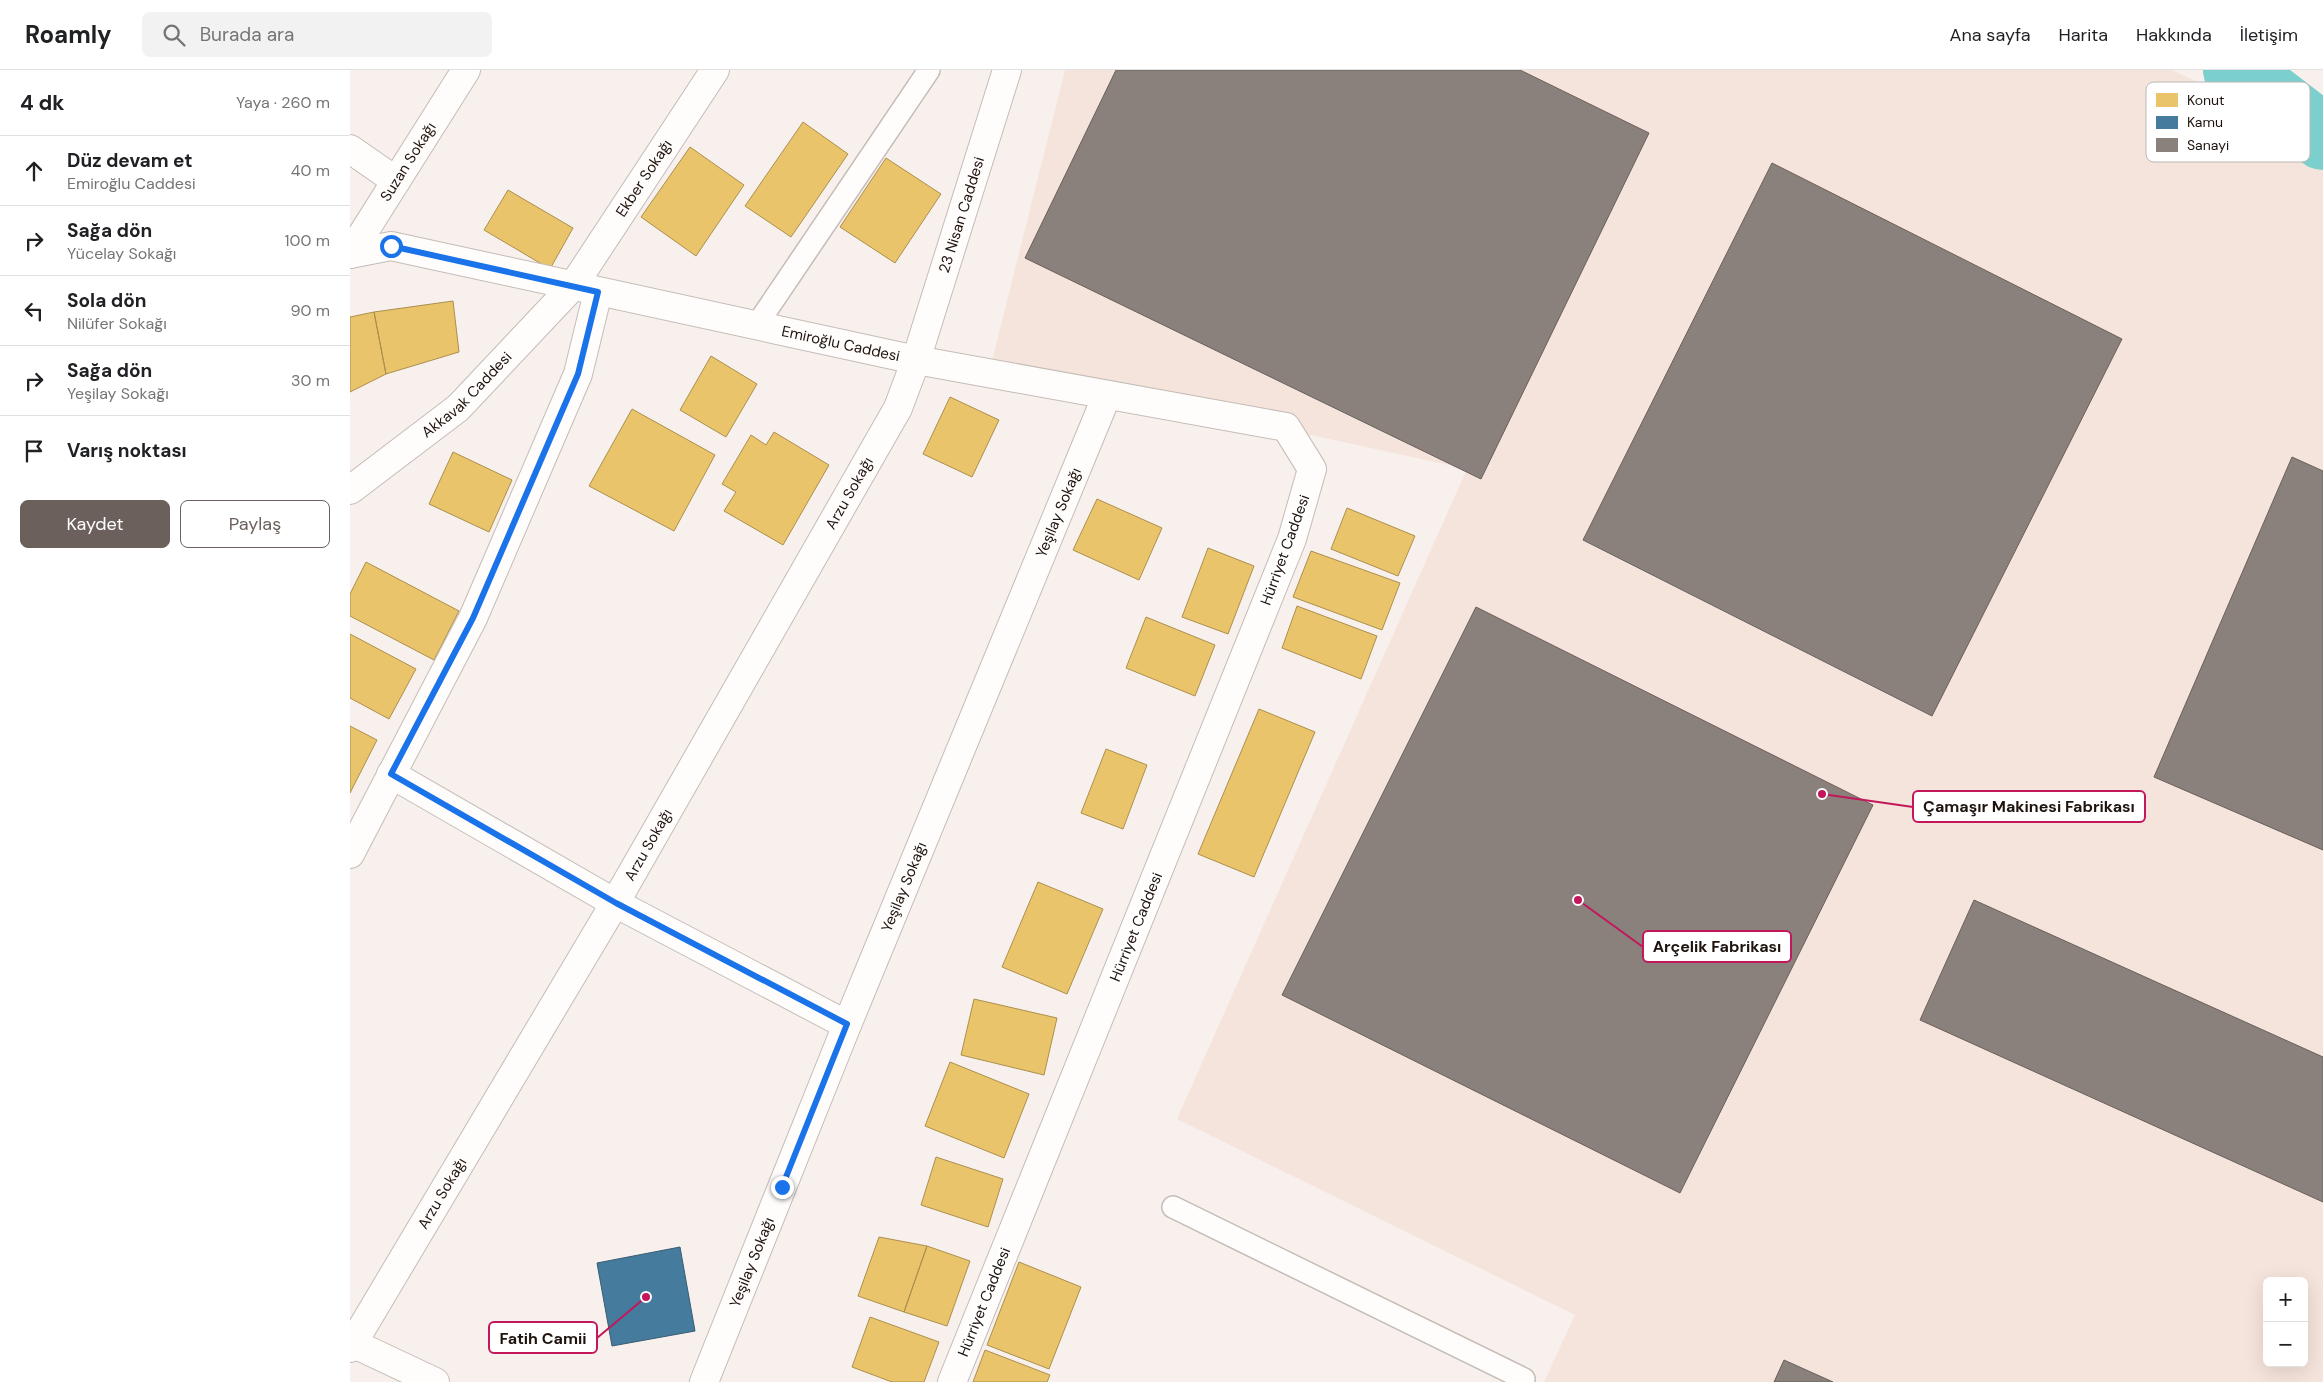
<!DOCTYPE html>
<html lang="tr">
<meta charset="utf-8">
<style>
:root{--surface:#fff;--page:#f2f2f2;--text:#202124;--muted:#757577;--line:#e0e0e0;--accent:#6b605b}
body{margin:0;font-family:"DM Sans",sans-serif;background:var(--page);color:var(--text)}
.controls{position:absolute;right:15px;bottom:15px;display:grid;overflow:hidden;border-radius:8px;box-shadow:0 5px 20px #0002}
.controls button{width:45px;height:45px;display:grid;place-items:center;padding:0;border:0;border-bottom:1px solid var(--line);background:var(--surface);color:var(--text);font:25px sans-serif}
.stop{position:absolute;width:15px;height:15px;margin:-11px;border:4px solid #1a73e8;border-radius:50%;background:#fff}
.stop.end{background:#1a73e8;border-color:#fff;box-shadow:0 1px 5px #0008}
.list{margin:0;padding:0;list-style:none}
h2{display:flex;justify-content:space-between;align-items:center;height:65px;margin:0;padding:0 20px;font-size:21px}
h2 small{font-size:16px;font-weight:400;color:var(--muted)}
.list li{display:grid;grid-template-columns:32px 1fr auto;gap:15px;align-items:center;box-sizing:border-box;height:70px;padding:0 20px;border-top:1px solid var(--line)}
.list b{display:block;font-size:19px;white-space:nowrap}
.list p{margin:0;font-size:16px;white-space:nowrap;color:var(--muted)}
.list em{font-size:16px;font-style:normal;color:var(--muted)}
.actions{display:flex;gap:10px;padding:15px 20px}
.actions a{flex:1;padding:11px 0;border:1px solid var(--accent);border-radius:8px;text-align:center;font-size:18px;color:var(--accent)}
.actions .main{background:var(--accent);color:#fff}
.icon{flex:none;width:28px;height:28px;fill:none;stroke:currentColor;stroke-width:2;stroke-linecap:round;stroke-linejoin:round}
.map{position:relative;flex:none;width:1973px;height:1312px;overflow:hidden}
header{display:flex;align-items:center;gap:30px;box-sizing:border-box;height:70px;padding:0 25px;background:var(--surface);border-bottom:1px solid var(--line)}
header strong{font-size:24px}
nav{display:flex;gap:28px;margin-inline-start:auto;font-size:18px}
.search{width:350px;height:45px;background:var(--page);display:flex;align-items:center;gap:12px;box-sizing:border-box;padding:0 18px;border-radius:8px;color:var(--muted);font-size:19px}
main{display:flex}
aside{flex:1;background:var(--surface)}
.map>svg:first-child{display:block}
</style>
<header>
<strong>Roamly</strong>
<div class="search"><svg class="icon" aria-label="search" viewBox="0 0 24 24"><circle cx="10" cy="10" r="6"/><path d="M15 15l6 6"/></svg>Burada ara</div>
<nav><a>Ana sayfa</a><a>Harita</a><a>Hakkında</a><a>İletişim</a></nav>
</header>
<main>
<aside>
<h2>4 dk<small>Yaya · 260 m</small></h2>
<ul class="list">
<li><svg class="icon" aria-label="ahead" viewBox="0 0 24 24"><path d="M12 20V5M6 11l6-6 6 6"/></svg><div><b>Düz devam et</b><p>Emiroğlu Caddesi</p></div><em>40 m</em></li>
<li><svg class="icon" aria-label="right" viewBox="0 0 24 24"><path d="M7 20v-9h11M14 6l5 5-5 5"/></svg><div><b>Sağa dön</b><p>Yücelay Sokağı</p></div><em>100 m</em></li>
<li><svg class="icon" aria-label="left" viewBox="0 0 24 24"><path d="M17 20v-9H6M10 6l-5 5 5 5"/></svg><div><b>Sola dön</b><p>Nilüfer Sokağı</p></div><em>90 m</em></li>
<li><svg class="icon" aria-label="right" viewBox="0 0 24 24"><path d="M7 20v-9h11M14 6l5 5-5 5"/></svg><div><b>Sağa dön</b><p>Yeşilay Sokağı</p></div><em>30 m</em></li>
<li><svg class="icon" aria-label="arrive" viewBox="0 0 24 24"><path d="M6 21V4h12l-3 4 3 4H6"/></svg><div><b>Varış noktası</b></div></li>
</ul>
<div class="actions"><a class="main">Kaydet</a><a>Paylaş</a></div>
</aside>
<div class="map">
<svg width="1973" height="1312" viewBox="0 0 1973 1312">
<rect width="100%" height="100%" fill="#f8f0ec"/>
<path fill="#f5e4db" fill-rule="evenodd" d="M715 0H1822L1965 68 1973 74V1312H1194L1225 1245 827 1049 1117 399 641 295ZM1917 1211H1954V1293H1917Z"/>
<path fill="#e9c46a" stroke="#ac8f4e" d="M453 52 498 84 441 167 395 136Z
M340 77 394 115 346 186 291 147Z
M536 88 591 124 545 193 490 157Z
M158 120 223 158 200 199 134 160Z
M103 231 109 282 36 304 24 242Z
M24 242 36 304 0 322V247Z
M361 286 407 314 376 367 330 340Z
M600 327 649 350 622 407 573 384Z
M282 339 365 385 324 461 239 416Z
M424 362 479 395 433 475 374 441 386 422 372 414 401 365 416 375Z
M103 382 162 410 139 462 79 434Z
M747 429 812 458 789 510 723 480Z
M997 438 1065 466 1048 506 981 479Z
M858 478 904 496 878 564 832 547Z
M961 481 1050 513 1032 560 943 527Z
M16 492 109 541 84 590 0 546V524Z
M947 536 1027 566 1011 609 932 578Z
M796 547 865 575 845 626 776 598Z
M0 564 66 599 39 649 0 628Z
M909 639 965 662 904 807 848 784Z
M0 656 27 670 0 723Z
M756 679 797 695 773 759 731 743Z
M688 812 753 839 717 924 652 897Z
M624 929 707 948 694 1005 611 985Z
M600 992 679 1024 654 1088 575 1056Z
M586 1087 653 1109 638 1157 571 1135Z
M529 1167 577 1176 554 1242 508 1226Z
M577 1176 620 1191 597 1256 554 1242Z
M669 1192 731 1217 699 1299 637 1275Z
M520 1247 589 1272 574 1312H542L502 1297Z
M635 1280 700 1305 697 1312H623Z"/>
<path fill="#457b9d" stroke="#3a5c72" d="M330 1177 345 1261 262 1276 247 1193Z"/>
<path fill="#8a817c" stroke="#6a605b" d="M766 0H1170L1299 63 1131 409 675 188Z
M1422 93 1772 269 1582 646 1233 470Z
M1942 387 1973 401V780L1804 707Z
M1126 537 1523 735 1330 1123 932 925Z
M1624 830 1973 987V1132L1570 950Z
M1434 1290 1483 1312H1424Z"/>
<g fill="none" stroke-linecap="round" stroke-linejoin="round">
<path stroke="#7bcfcc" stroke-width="66" d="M1886 0 1973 67"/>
<defs>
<path id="service" d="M406 256 579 0
M823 1137 1174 1309"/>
<g id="minor">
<path d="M0 79 46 111"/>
<path id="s1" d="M0 184 116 0"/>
<path id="s2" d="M223 216 365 0"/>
<path d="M41 704 265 833 497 955"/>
<path d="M0 784 123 548 228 304 248 222"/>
<path d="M0 1272 85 1312"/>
<path id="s3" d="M0 1278 265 833 548 338 566 290"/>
<path id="s4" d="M354 1312 497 955 757 325"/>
</g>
<g id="tertiary">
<path id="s5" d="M0 184 41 176 566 290 936 357 962 399 942 469 602 1312"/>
<path id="s6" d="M566 290 657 0"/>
<path id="s7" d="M0 420 108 338 223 216"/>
</g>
</defs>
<use href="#service" stroke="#c5bcb7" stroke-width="24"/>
<use href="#minor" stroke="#c5bcb7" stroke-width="30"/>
<use href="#tertiary" stroke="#c5bcb7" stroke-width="30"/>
<use href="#service" stroke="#fefdfc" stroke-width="21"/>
<use href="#minor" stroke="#fefdfc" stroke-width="28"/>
<use href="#tertiary" stroke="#fefdfc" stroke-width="28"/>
</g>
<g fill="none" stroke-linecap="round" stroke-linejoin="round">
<path stroke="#1a73e8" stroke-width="6" d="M41 176 248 222 228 304 123 548 41 704 266 833 497 954 432 1117"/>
</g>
<g text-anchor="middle" stroke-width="5" stroke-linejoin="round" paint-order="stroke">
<g font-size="15" fill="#1f130d" stroke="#fff">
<text dy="5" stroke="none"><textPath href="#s1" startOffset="109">Suzan Sokağı</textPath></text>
<text dy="5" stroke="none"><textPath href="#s2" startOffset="129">Ekber Sokağı</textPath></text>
<text dy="5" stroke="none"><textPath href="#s6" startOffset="152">23 Nisan Caddesi</textPath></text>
<text dy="5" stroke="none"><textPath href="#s5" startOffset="502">Emiroğlu Caddesi</textPath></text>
<text dy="5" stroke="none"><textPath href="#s7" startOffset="151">Akkavak Caddesi</textPath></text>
<text dy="5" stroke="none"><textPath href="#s3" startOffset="990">Arzu Sokağı</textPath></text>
<text dy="5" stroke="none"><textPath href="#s4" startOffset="939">Yeşilay Sokağı</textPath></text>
<text transform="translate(935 480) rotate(-70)" y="5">Hürriyet Caddesi</text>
<text dy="5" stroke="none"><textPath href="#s3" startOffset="585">Arzu Sokağı</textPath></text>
<text dy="5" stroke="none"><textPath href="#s4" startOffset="534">Yeşilay Sokağı</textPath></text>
<text transform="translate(786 857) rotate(-68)" y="5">Hürriyet Caddesi</text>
<text dy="5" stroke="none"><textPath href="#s3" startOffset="180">Arzu Sokağı</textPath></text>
<text dy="5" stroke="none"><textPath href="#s4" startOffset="129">Yeşilay Sokağı</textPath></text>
<text transform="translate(634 1232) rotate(-68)" y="5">Hürriyet Caddesi</text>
</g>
</g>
<rect x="1796" y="12" width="164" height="80" rx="8" fill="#fff" stroke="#bcb8b6" stroke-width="1"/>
<rect x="1806" y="23" width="22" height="14" fill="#e9c46a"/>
<rect x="1806" y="46" width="22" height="13" fill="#457b9d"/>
<rect x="1806" y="68" width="22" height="14" fill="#8a817c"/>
<g font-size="14" fill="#1f130d">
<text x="1837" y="35">Konut</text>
<text x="1837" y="57">Kamu</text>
<text x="1837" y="80">Sanayi</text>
</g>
<path fill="none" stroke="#c2185b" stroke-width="2" d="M1472 724L1563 737M1228 830L1293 877M296 1227L247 1268"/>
<g fill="#c2185b" stroke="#fff" stroke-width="2">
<circle cx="1472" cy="724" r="5"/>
<circle cx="1228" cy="830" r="5"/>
<circle cx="296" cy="1227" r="5"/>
</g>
<g fill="#fff" stroke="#c2185b" stroke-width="2">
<rect x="1563" y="721" width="232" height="31" rx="5"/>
<rect x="1293" y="861" width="148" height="31" rx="5"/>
<rect x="139" y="1252" width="108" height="31" rx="5"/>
</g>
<g font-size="16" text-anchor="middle" font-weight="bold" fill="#1f130d">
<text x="1679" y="742">Çamaşır Makinesi Fabrikası</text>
<text x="1367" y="882">Arçelik Fabrikası</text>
<text x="193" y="1274">Fatih Camii</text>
</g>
</svg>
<div class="controls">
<button>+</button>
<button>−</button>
</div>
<div class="stop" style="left:41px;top:176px"></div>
<div class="stop end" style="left:432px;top:1117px"></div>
</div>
</main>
